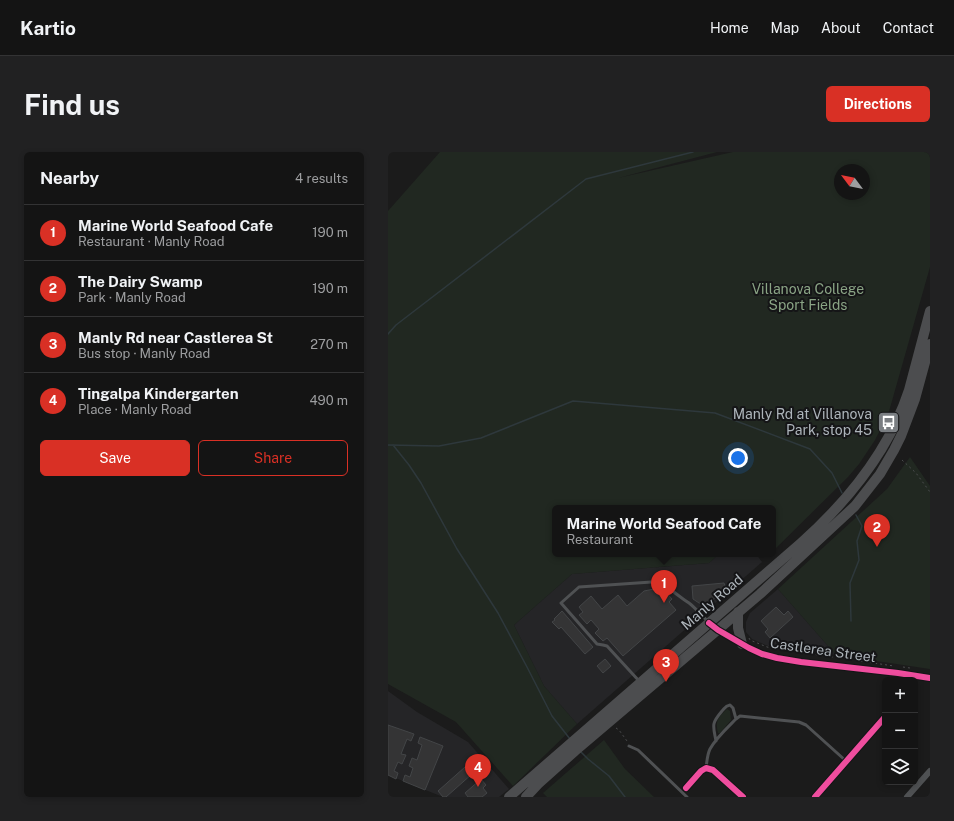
<!DOCTYPE html>
<meta charset="utf-8">
<style>
:root{--surface:#141414;--page:#212122;--text:#f1f3f6;--muted:#9d9ea0;--line:#333334;--accent:#d93025}
body{margin:0;font-family:"Public Sans",sans-serif;background:var(--page);color:var(--text)}
.controls{position:absolute;right:12px;bottom:12px;display:grid;overflow:hidden;border-radius:6px;box-shadow:0 2px 6px #0003}
.controls button{width:36px;height:36px;display:grid;place-items:center;padding:0;border:0;border-bottom:1px solid var(--line);background:var(--surface);color:var(--text);font:20px sans-serif}
.compass{position:absolute;left:446px;top:12px;width:36px;height:36px;border-radius:50%;background:var(--surface);box-shadow:0 2px 6px #0003;rotate:302deg}
.you{position:absolute;left:350px;top:306px;width:14px;height:14px;margin:-10px;border:3px solid #fff;border-radius:50%;background:#1a73e8;box-shadow:0 0 0 6px #1a73e833}
.badge{display:grid;place-items:center;width:26px;height:26px;border-radius:50%;background:var(--accent);color:#fff;font-size:13px;font-weight:700}
.pin{position:absolute;translate:-50% -33px;filter:drop-shadow(0 1px 2px #0008)}
.pin::after{content:'';position:absolute;top:21px;width:14px;height:12px;background:inherit;clip-path:polygon(0 0,100% 0,50% 100%)}
.popup{position:absolute;left:164px;top:353px;width:224px;height:52px;box-sizing:border-box;display:grid;place-content:center;border-radius:6px;background:var(--surface);filter:drop-shadow(0 1px 3px #0005);font-size:13px;white-space:nowrap;color:var(--muted)}
.popup b{font-size:15px;color:var(--text)}
.popup::after{content:'';position:absolute;left:50%;top:100%;margin-left:-8px;border:8px solid transparent;border-top-color:var(--surface)}
.list{margin:0;padding:0;list-style:none}
h2{display:flex;justify-content:space-between;align-items:center;height:52px;margin:0;padding:0 16px;font-size:17px}
h2 small{font-size:13px;font-weight:400;color:var(--muted)}
.list li{display:grid;grid-template-columns:26px 1fr auto;gap:12px;align-items:center;box-sizing:border-box;height:56px;padding:0 16px;border-top:1px solid var(--line)}
.list b{display:block;font-size:15px;white-space:nowrap}
.list p{margin:0;font-size:13px;white-space:nowrap;color:var(--muted)}
.list em{font-size:13px;font-style:normal;color:var(--muted)}
.actions{display:flex;gap:8px;padding:12px 16px}
.actions a{flex:1;padding:9px 0;border:1px solid var(--accent);border-radius:6px;text-align:center;font-size:14px;color:var(--accent)}
.actions .main{background:var(--accent);color:#fff}
.icon{flex:none;width:22px;height:22px;fill:none;stroke:currentColor;stroke-width:2;stroke-linecap:round;stroke-linejoin:round}
.map{position:relative;flex:none;width:542px;height:645px;overflow:hidden;border-radius:6px}
header{display:flex;align-items:center;gap:24px;box-sizing:border-box;height:56px;padding:0 20px;background:var(--surface);border-bottom:1px solid var(--line)}
header strong{font-size:19px}
nav{display:flex;gap:22px;margin-inline-start:auto;font-size:14px}
.intro{display:flex;align-items:center;justify-content:space-between;box-sizing:border-box;height:96px;padding:0 24px}
h1{margin:0;font-size:28px}
.button{padding:10px 18px;border-radius:6px;background:var(--accent);color:#fff;font-size:14px;font-weight:700}
main{display:flex;gap:24px;padding:0 24px}
aside{flex:1;background:var(--surface);border-radius:6px;box-shadow:0 2px 6px #0003}
.map>svg:first-child{display:block}
</style>
<header>
<strong>Kartio</strong>
<nav><a>Home</a><a>Map</a><a>About</a><a>Contact</a></nav>
</header>
<div class="intro"><h1>Find us</h1><a class="button">Directions</a></div>
<main>
<aside>
<h2>Nearby<small>4 results</small></h2>
<ul class="list">
<li><span class="badge">1</span><div><b>Marine World Seafood Cafe</b><p>Restaurant · Manly Road</p></div><em>190 m</em></li>
<li><span class="badge">2</span><div><b>The Dairy Swamp</b><p>Park · Manly Road</p></div><em>190 m</em></li>
<li><span class="badge">3</span><div><b>Manly Rd near Castlerea St</b><p>Bus stop · Manly Road</p></div><em>270 m</em></li>
<li><span class="badge">4</span><div><b>Tingalpa Kindergarten</b><p>Place · Manly Road</p></div><em>490 m</em></li>
</ul>
<div class="actions"><a class="main">Save</a><a>Share</a></div>
</aside>
<div class="map">
<svg width="542" height="645" viewBox="0 0 542 645">
<rect width="100%" height="100%" fill="#1b1b1b"/>
<path fill="#252527" d="M331 402H368L374 410 189 572 156 534 126 473 184 422 321 411Z
M390 437 448 503 380 494 364 487 358 480V470L362 461Z
M0 539 29 560 80 590 121 637 111 645H55L0 623Z"/>
<path fill="#212821" fill-rule="evenodd" d="M52 0H329L230 26 345 0H542V115L500 263 487 288 471 312 460 325 385 399V356H167V402H331L321 411 184 422 126 473 156 534 189 572 125 634 68 570 0 532V59ZM452 18H476V42H452Z
M522 305 542 334V517L448 503 390 437 499 337Z
M339 557 342 559 343 568 332 581H330C327 569 330 565 339 557Z
M216 588 237 617 266 645H159L155 641Z"/>
<g fill="none" stroke-linecap="round" stroke-linejoin="round">
<path stroke="#2e383c" stroke-width="1.5" d="M0 182 8 173 198 27 305 0
M0 293 51 294 93 286 185 249 327 261 422 297 444 321 454 341
M5 293 21 313 33 331 69 397 110 461 139 515 164 564 182 587
M463 469 462 431 471 408 469 389 474 374 468 363
M193 600 200 607 221 624 237 645"/>
</g>
<path fill="#343435" stroke="#434547" d="M336 431 338 436 317 455 305 447 304 434Z
M266 437 269 441 272 438 277 439 284 447 281 450 288 458 235 504 219 486 215 489 207 481 211 477 203 468 199 472 191 463 195 460 191 455 203 444 214 457 230 443 239 454 256 439Z
M388 455 396 463 400 459 405 465 382 486 377 480 380 477 373 469Z
M174 459 205 495 197 502 173 475 171 477 164 470 167 468 166 467Z
M217 507 223 514 215 521 209 514Z
M0 573 26 582 23 589 19 587 13 602 18 603 14 612 10 610 6 619 10 621 8 627 0 623Z
M32 585 55 594 37 638 15 629 17 623 22 625 25 616 21 614 24 606 29 608 34 593 30 591Z
M86 607 93 614 58 645H55L50 639Z
M93 627 98 633 95 636 99 641 94 645H80L77 641Z"/>
<g fill="none" stroke-linecap="round" stroke-linejoin="round">
<path stroke="#4b4c4e" stroke-width="1" stroke-dasharray="2 3" stroke-linecap="butt" d="M514 308 528 321 542 340
M361 486 362 488 379 495 396 498 506 514
M515 515 522 516
M228 576 231 578 239 589"/>
<path stroke="#4f5153" stroke-width="3" d="M252 530 219 494 215 493 209 492 173 451 191 435 278 429C283 440 291 444 301 451 308 456 313 464 320 469
M328 589C325 573 323 572 334 559 337 556 337 554 342 553L345 556 348 567
M241 594 250 598 299 645
M318 616C319 610 319 603 322 597 328 586 339 576 348 567L352 564 411 570 418 573 458 609"/>
<path stroke="#4f5153" stroke-width="6" d="M321 471 330 478 361 496 374 502 389 506 413 510 510 521 542 526
M298 636 313 619 318 616 325 618 355 645
M427 645 497 565
M519 645 542 619"/>
<path stroke="#4c4d4f" stroke-width="10" d="M350 460V476L354 492
M121 645 413 391C460 349 501 299 521 238L542 159
M138 645 150 632 187 599 372 442 467 354 492 322 506 298 513 284 527 247 542 192"/>
<defs>
<path id="cycleway" d="M321 471 330 478 361 496 374 502 389 506 413 510 510 521 542 526
M298 636 313 619 318 616 325 618 355 645
M427 645 497 565"/>
</defs>
<use href="#cycleway" stroke="#151517" stroke-width="8"/>
<use href="#cycleway" stroke="#ef4d9e" stroke-width="6"/>
</g>
<defs>
<symbol id="bus-square" viewBox="-11 -11 22 22"><rect x="-9" y="-9" width="18" height="18" rx="4" fill="#7a7e82" stroke="#151517"/><path d="M-5-6H5V4H4V6H2V4H-2V6H-4V4H-5ZM-3.5-4V0h7V-4ZM-3.5 1.2v1.5H-2V1.2ZM2 1.2v1.5H3.5V1.2Z" fill="#fff"/></symbol>
</defs>
<g fill-rule="evenodd">
<use href="#bus-square" x="488" y="258" width="25" height="25"/>
</g>
<g text-anchor="middle" stroke-width="4" stroke-linejoin="round" paint-order="stroke">
<g font-size="14" fill="#8aa485" stroke="#151517">
<text x="420" y="142">Villanova College<tspan x="420" dy="16">Sport Fields</tspan></text>
</g>
<g font-size="14" fill="#adb4ba" stroke="#151517" text-anchor="end">
<text x="484" y="267">Manly Rd at Villanova<tspan x="484" dy="16">Park, stop 45</tspan></text>
</g>
<g font-size="14" fill="#adb4ba" stroke="#151517">
<text transform="translate(324 450) rotate(-41)" y="5">Manly Road</text>
<text transform="translate(435 498) rotate(8)" y="5">Castlerea Street</text>
</g>
</g>
</svg>
<div class="controls">
<button>+</button>
<button>−</button>
<button><svg class="icon" aria-label="layers" viewBox="0 0 24 24"><path d="M12 4l9 5-9 5-9-5zM3 14l9 5 9-5"/></svg></button>
</div>
<svg class="compass" viewBox="-18 -18 36 36"><path d="M0-13l5 13h-10z" fill="#e53935"/><path d="M0 13l5-13h-10z" fill="#9d9ea0"/></svg>
<div class="you"></div>
<div class="pin badge" style="left:276px;top:451px">1</div>
<div class="popup"><b>Marine World Seafood Cafe</b>Restaurant</div>
<div class="pin badge" style="left:489px;top:395px">2</div>
<div class="pin badge" style="left:278px;top:530px">3</div>
<div class="pin badge" style="left:90px;top:635px">4</div>
</div>
</main>
